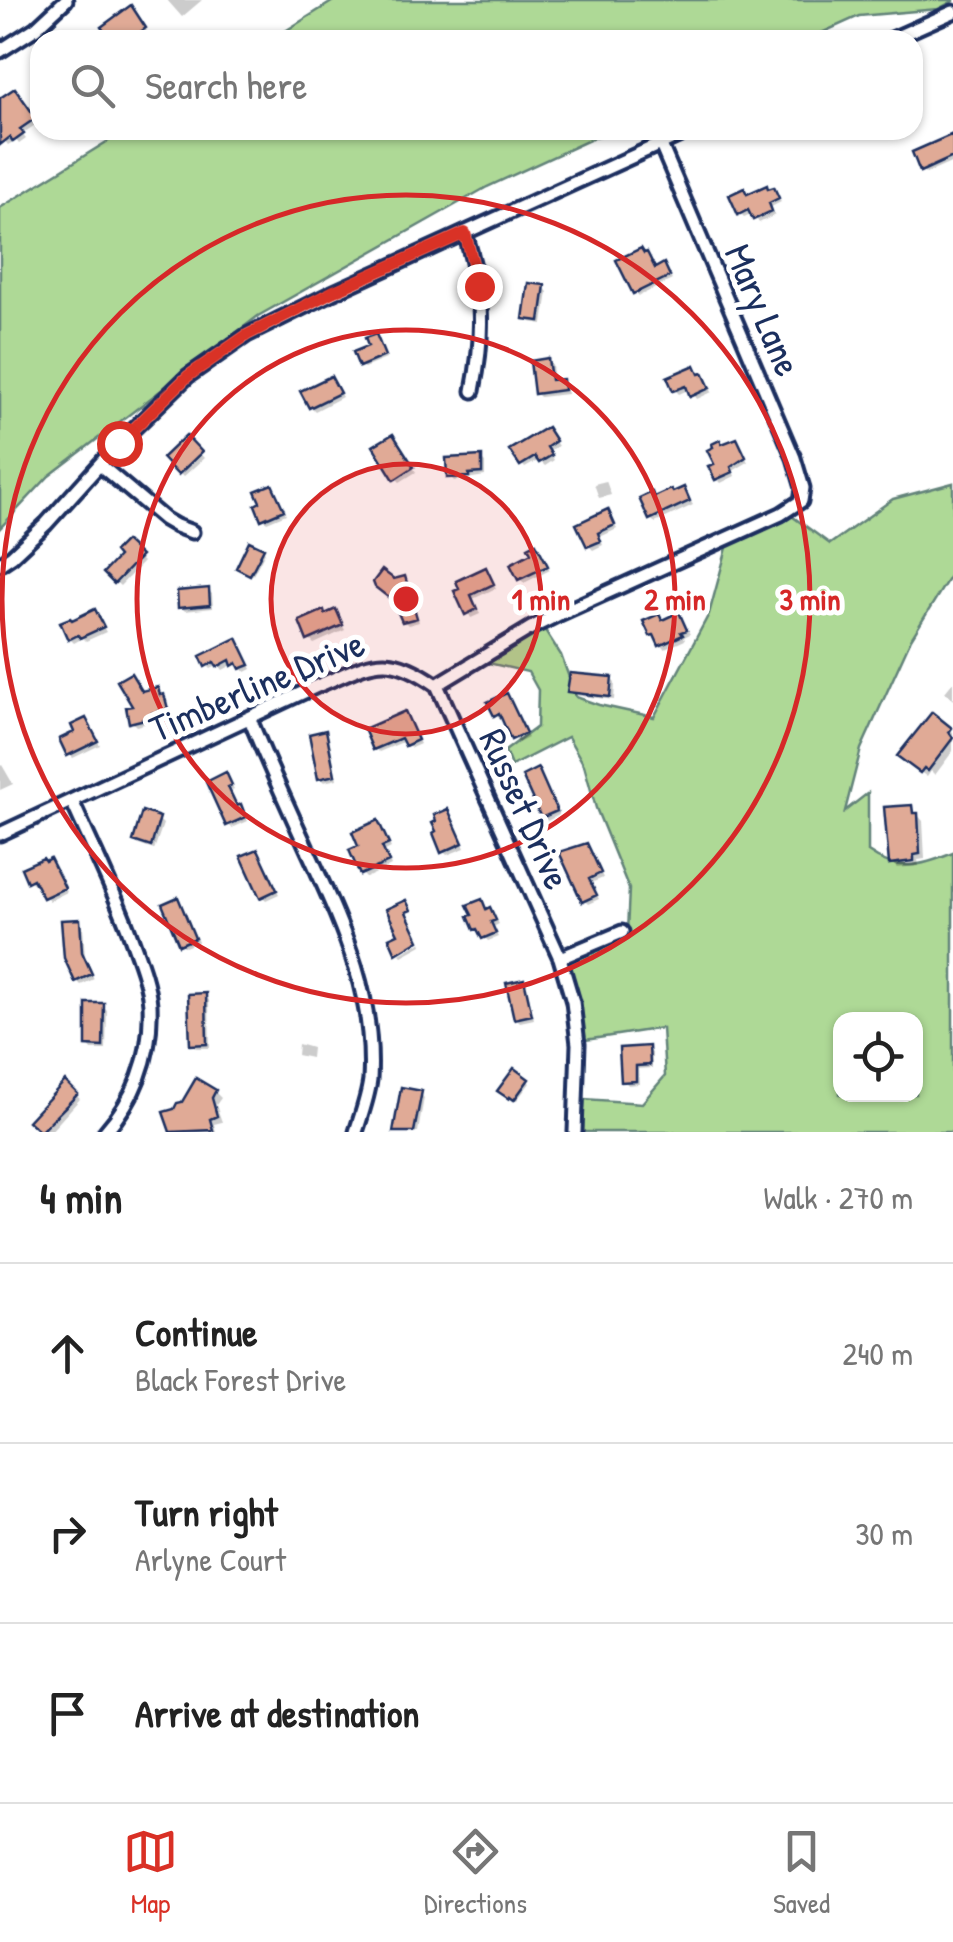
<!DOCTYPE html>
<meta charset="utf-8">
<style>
:root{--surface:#fff;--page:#f6f6f6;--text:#222;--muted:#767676;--line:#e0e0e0;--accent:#d93025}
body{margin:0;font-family:"Patrick Hand",sans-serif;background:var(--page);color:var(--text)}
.controls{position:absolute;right:30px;bottom:30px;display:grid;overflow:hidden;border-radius:20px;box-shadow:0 2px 8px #0004}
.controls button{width:90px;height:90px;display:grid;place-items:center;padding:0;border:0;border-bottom:2px solid var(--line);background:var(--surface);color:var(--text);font:50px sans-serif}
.stop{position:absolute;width:30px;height:30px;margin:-22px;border:8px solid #d93025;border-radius:50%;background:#fff}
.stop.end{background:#d93025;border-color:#fff;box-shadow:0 2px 10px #0008}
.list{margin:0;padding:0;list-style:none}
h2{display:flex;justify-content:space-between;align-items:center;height:130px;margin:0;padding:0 40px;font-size:42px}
h2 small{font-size:32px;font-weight:400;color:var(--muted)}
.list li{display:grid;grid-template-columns:65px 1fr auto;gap:30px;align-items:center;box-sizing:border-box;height:180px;padding:0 40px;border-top:2px solid var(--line)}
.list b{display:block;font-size:38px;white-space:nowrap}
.list p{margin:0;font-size:32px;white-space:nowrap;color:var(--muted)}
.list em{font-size:32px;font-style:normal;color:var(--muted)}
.icon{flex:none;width:55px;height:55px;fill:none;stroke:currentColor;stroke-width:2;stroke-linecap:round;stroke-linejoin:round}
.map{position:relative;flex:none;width:953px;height:1132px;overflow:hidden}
.search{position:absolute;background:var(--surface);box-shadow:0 2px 8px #0004;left:30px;right:30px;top:30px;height:110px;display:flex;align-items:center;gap:25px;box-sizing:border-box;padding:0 35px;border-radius:30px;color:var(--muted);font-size:38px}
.sheet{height:670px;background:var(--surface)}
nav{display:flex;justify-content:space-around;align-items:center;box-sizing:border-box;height:140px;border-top:2px solid var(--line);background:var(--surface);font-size:28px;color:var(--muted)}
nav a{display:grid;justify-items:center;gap:5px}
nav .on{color:var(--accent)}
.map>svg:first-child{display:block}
</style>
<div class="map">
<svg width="953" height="1132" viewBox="0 0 953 1132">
<rect width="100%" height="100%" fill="#fff"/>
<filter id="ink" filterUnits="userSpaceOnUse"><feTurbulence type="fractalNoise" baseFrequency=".01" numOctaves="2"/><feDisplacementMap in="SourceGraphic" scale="20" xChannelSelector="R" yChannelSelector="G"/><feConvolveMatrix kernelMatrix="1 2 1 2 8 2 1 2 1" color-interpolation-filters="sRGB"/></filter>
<g filter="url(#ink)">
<path fill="#aed996" stroke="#64847a" stroke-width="2.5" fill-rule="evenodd" d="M335 0H953V1L938 9 859 16 806 40H271Z
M126 130H611L487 187 258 316 49 476 0 528V208Z
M953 483V571L911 639 861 749 845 811 868 793V852C897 873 922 866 953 853V1132H582L585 1099 642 1103 665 1076 662 1028 585 1040 578 996 569 967 571 960 617 940 627 933 629 889 596 808 584 765 568 737 511 766 505 751 537 727 538 690 528 672 484 662 543 627 561 655 576 697 599 705 654 717 709 614 728 544 789 514 830 544 893 499ZM840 1019H916V1094H840Z"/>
<path fill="#0003" d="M167 0H202L182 17Z
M134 13 148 33 138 40H114Z
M18 95 38 123 22 134 26 139 19 144 16 140 8 145 0 135V107Z
M953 136V162L926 174 922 170Z
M773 190 781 202 771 207 775 215 759 223 753 213 744 217 740 213Z
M663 266 672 280 639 296 635 292 656 270Z
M544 288 548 292 543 324 530 322 526 318Z
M378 339 386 359 364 368 361 366Z
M548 361 552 365 554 382 562 381 566 386 567 394 540 397 536 393Z
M695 368 701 377 707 380 712 392 697 399 690 389 679 394 675 390Z
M334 383 342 397 315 411 311 407Z
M550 434 558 446 549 451 554 460 545 466 539 460 525 468 522 464Z
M186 438 204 458 183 477 165 458Z
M397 441 416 472 400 482 396 478Z
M737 441 748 462 733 471 735 476 721 483 717 479V465L723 447Z
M481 459 485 463V476L454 481 450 477Z
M606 481 611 495 599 498 594 484Z
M272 487 286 514 267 522 263 518Z
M684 490 693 505 655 523 651 519 656 499Z
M607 512 617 529 600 537 603 545 593 550 589 546Z
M125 544 143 562 120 586 106 573 122 557Z
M536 546 550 570 524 583 520 579Z
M262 550 265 552 253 575 241 569Z
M486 570 496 588 473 599 480 614 471 618 457 592Z
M404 579 408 583 419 622 408 625 404 621 393 582Z
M208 590 212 594 213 608 185 611 181 607Z
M95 612 106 632 86 641 83 638 74 643 70 639 72 623Z
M335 612 345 630 314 644 310 640 326 616Z
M679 615 690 634 684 637 685 640 665 649 652 635 659 617 664 622Z
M237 641 252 669 246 672 234 664 223 670 219 665 211 669 207 665Z
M611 679 615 683 614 700 574 695 570 691Z
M953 682V700L945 692Z
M158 690 167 700 170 713 155 717 156 721 136 726 132 722 142 694Z
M506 696 528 738 518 743 503 717 500 718 496 714Z
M405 714 420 744 411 748 405 741 379 752 375 748Z
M932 715 953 732V751L935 775 931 771 927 777 906 761Z
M86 721 100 745 73 758 69 754 77 733Z
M325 733 329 737 337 779 324 782 320 778Z
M2 765 13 784 0 790V766Z
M226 775 234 789 230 791 238 808 244 811 248 821 232 828 228 824Z
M541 775 559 815 547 821 543 817Z
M911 807 923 821 925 859 918 860 919 866 897 868 891 863Z
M451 816 465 848 447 855 443 851Z
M159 820 163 824 154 850 139 845 135 841Z
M378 823 391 848 385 851 391 866 366 878 362 874 361 847Z
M590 850 603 878 591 883 599 899 588 904 584 900Z
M257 852 279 894 266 900 262 896Z
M50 861 67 892 49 901 38 882 34 884 29 880Z
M178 900 182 904 198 942 185 947 181 943Z
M481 902 487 911 490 910 494 914 499 924 493 927 498 937 488 941 476 928 475 916Z
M79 922 83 926 85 958 94 979 81 985 77 981Z
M421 942 422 945 402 956 400 954Z
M523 981 527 986 534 1019 520 1022 516 1018Z
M205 996 209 1000 210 1048H196L192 1044Z
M103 1006 107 1010 106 1050H92L88 1045Z
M298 1044 312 1048 311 1058 297 1055Z
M648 1049 652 1053V1068L638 1069 639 1084 628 1085 624 1080Z
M515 1072 530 1083 517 1100 513 1097 512 1100 501 1091Z
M65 1085 80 1099 50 1132H43L32 1121Z
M215 1092 221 1098 216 1105 222 1122 214 1124 216 1132H172L166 1114Z
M420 1093 424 1098 418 1132H395Z"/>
<path fill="#e0aa96" stroke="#1b2f5e" stroke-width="2.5" d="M131 5 146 28 129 40H111L101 27Z
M15 88 36 118 20 129 24 134 13 142 10 137 0 145V98Z
M953 134V157L920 172 912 152Z
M767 185 768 189 774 187 779 198 769 203 772 211 753 220 748 210 738 215 729 195 744 188 747 194Z
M641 248 644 253 647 252 655 268 664 263 670 276 633 294 616 260Z
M528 283 545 285 540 321 523 319Z
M376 334 385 356 359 367 353 352 368 346 365 338Z
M548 358 551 380 563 379 564 390 534 394 530 361Z
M695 365 699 374 703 373 710 388 690 397 686 386 673 391 667 377Z
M331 376 340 393 309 408 300 391Z
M547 427 556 441 547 447 552 455 539 463 535 457 520 466 509 450Z
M393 434 414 467 394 480 373 446Z
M186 435 202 452 178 475 162 458Z
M737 438 746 457 731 467 733 472 715 480 708 466 714 464 707 450 713 447 712 444 720 440 722 444Z
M482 456V473L469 474V477L447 478 446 458Z
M272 484 284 510 261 520 255 505 260 502 255 491Z
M684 487 690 501 649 520 639 498 652 492 654 497 671 489 673 492Z
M608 509 615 525 598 533 601 541 587 547 576 524Z
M125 541 141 556 114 584 103 573 118 557 114 552Z
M249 541 264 548 250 575 236 568Z
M536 543 548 566 518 580 510 564 531 553 528 547Z
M486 567 494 584 471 595 477 609 465 615 454 591 459 589 456 581Z
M382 570 394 579 405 576 417 618 402 622 393 601 375 587 373 582Z
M209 588 210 605 178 608 177 591Z
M95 609 104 627 80 638 78 635 68 640 60 622 70 618 72 620Z
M336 609 343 625 307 641 299 621 324 610 325 614Z
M679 612 687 630 681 632 683 635 659 646 654 635 650 636 643 621 659 614 662 620Z
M237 638 250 665 240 669 237 663 232 666 230 660 217 667 214 662 205 667 200 656Z
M131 673 142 691 158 687 160 695 164 694 168 709 152 713 153 717 129 723 126 707 132 706 117 681Z
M570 673 612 677 610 697 567 692Z
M507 693 526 733 511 740 499 713 494 716 487 702Z
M405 711 418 740 405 746 401 738 373 750 364 729Z
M932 712 952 728 949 732 953 738 928 771 924 768 920 773 897 756Z
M86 718 98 741 67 756 59 739 74 732 71 725Z
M326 730 335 775 318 779 309 734Z
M538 768 557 811 541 818 522 776Z
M226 772 232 785 228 787 237 806 241 804 246 817 226 826 206 782Z
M912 805 913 813H918L920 854 914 855V861L889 864 884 807Z
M448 809 463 843 441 853 433 833 436 831 432 823 436 821 434 815Z
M142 811 160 817 151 847 133 841Z
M378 820 389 844 382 847 389 862 360 875 349 850 358 846 352 832Z
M587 843 601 873 589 879 597 895 582 902 559 852Z
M258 849 277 890 260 898 241 856Z
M43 858 45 861 50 858 65 888 43 898 33 879 27 882 21 868Z
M178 897 195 938 179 945 162 904Z
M482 899 486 909 490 907 496 920 491 922 496 933 482 939 477 929 474 930 468 916 472 915 467 905Z
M406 900 411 910 406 912 419 940 396 954 389 938 398 934 386 909Z
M80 919 82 952 92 974 75 982 64 958 61 920Z
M524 979 532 1015 514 1019 506 983Z
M206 993 207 1044 190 1045 188 994Z
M86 1003H104L103 1047 86 1046Z
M649 1046 650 1065 636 1066V1081L621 1082 619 1048Z
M514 1068 529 1079 514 1100 510 1097 509 1099 497 1091Z
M196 1078 216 1090 212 1098 217 1116 210 1119 213 1130 170 1132 163 1112 174 1109 177 1103 182 1102Z
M65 1081 78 1094 40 1132 28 1121Z
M401 1087 422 1091 414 1132H393Z"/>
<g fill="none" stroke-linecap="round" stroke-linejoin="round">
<defs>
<path id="minor" d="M890 40 953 12
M0 51 36 28 66 0
M465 233C483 292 485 330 473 391
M100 465 164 519 176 526 192 532
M0 564 12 556 46 524 119 443 188 376 247 335 332 293 691 130
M437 685 560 958 573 1002 578 1044 575 1132
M250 719C268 764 289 809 309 853 343 928 375 995 370 1080 368 1097 361 1116 356 1132
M72 801C92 846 114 890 131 937 138 957 148 981 150 1004 152 1052 137 1096 105 1132
M0 834 317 686C371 664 384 648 437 685L531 628 557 615 781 514 801 501 803 488 794 458 661 145
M560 958 622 932"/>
</defs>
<use href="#minor" stroke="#1b2f5e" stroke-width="19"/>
<use href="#minor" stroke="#fff" stroke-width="11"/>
</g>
</g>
<g fill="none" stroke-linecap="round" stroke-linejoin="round" filter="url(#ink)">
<path stroke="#d93025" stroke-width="12" d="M119 443 188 376 247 335 332 292 465 233 479 286"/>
</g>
<circle cx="406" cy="599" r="135" fill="#d62828" fill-opacity=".12"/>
<g fill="none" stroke="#d62828" stroke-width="5">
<circle cx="406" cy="599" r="135"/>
<circle cx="406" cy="599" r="269"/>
<circle cx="406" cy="599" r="404"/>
</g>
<g text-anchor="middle" stroke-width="10" stroke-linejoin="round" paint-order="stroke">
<g font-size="38" fill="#1b2f5e" stroke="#fff">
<text transform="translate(763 310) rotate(67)" y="13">Mary Lane</text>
<text transform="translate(257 686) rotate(-23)" y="13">Timberline Drive</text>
<text transform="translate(525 809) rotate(66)" y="13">Russet Drive</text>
</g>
</g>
<circle cx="406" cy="599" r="15" fill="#d62828" stroke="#fff" stroke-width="5"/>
<g font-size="30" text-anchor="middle" font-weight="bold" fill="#d62828" stroke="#fff" stroke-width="10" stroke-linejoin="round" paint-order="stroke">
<text x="541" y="610">1 min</text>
<text x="675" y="610">2 min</text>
<text x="810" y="610">3 min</text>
</g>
</svg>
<div class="controls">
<button><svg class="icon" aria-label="locate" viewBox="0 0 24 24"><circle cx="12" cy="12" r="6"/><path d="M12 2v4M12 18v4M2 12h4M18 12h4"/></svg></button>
</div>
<div class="stop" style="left:119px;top:443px"></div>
<div class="stop end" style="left:479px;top:286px"></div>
<div class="search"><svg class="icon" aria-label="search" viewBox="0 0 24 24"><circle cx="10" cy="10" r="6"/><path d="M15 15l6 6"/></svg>Search here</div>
</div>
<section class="sheet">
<h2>4 min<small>Walk · 270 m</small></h2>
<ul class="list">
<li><svg class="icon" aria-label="ahead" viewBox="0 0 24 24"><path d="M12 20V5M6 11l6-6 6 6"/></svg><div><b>Continue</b><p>Black Forest Drive</p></div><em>240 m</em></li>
<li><svg class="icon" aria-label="right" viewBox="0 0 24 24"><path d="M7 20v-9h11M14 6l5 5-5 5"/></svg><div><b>Turn right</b><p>Arlyne Court</p></div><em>30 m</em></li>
<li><svg class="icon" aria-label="arrive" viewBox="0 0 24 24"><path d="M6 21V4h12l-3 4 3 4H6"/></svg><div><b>Arrive at destination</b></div></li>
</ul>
</section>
<nav>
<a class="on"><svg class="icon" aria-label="map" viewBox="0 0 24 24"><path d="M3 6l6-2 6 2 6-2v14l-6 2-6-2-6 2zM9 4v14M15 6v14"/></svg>Map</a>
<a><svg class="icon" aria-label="directions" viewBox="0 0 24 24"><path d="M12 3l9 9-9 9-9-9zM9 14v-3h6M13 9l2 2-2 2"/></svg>Directions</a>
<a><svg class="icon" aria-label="saved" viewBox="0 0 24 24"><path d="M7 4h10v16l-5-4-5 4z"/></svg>Saved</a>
</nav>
